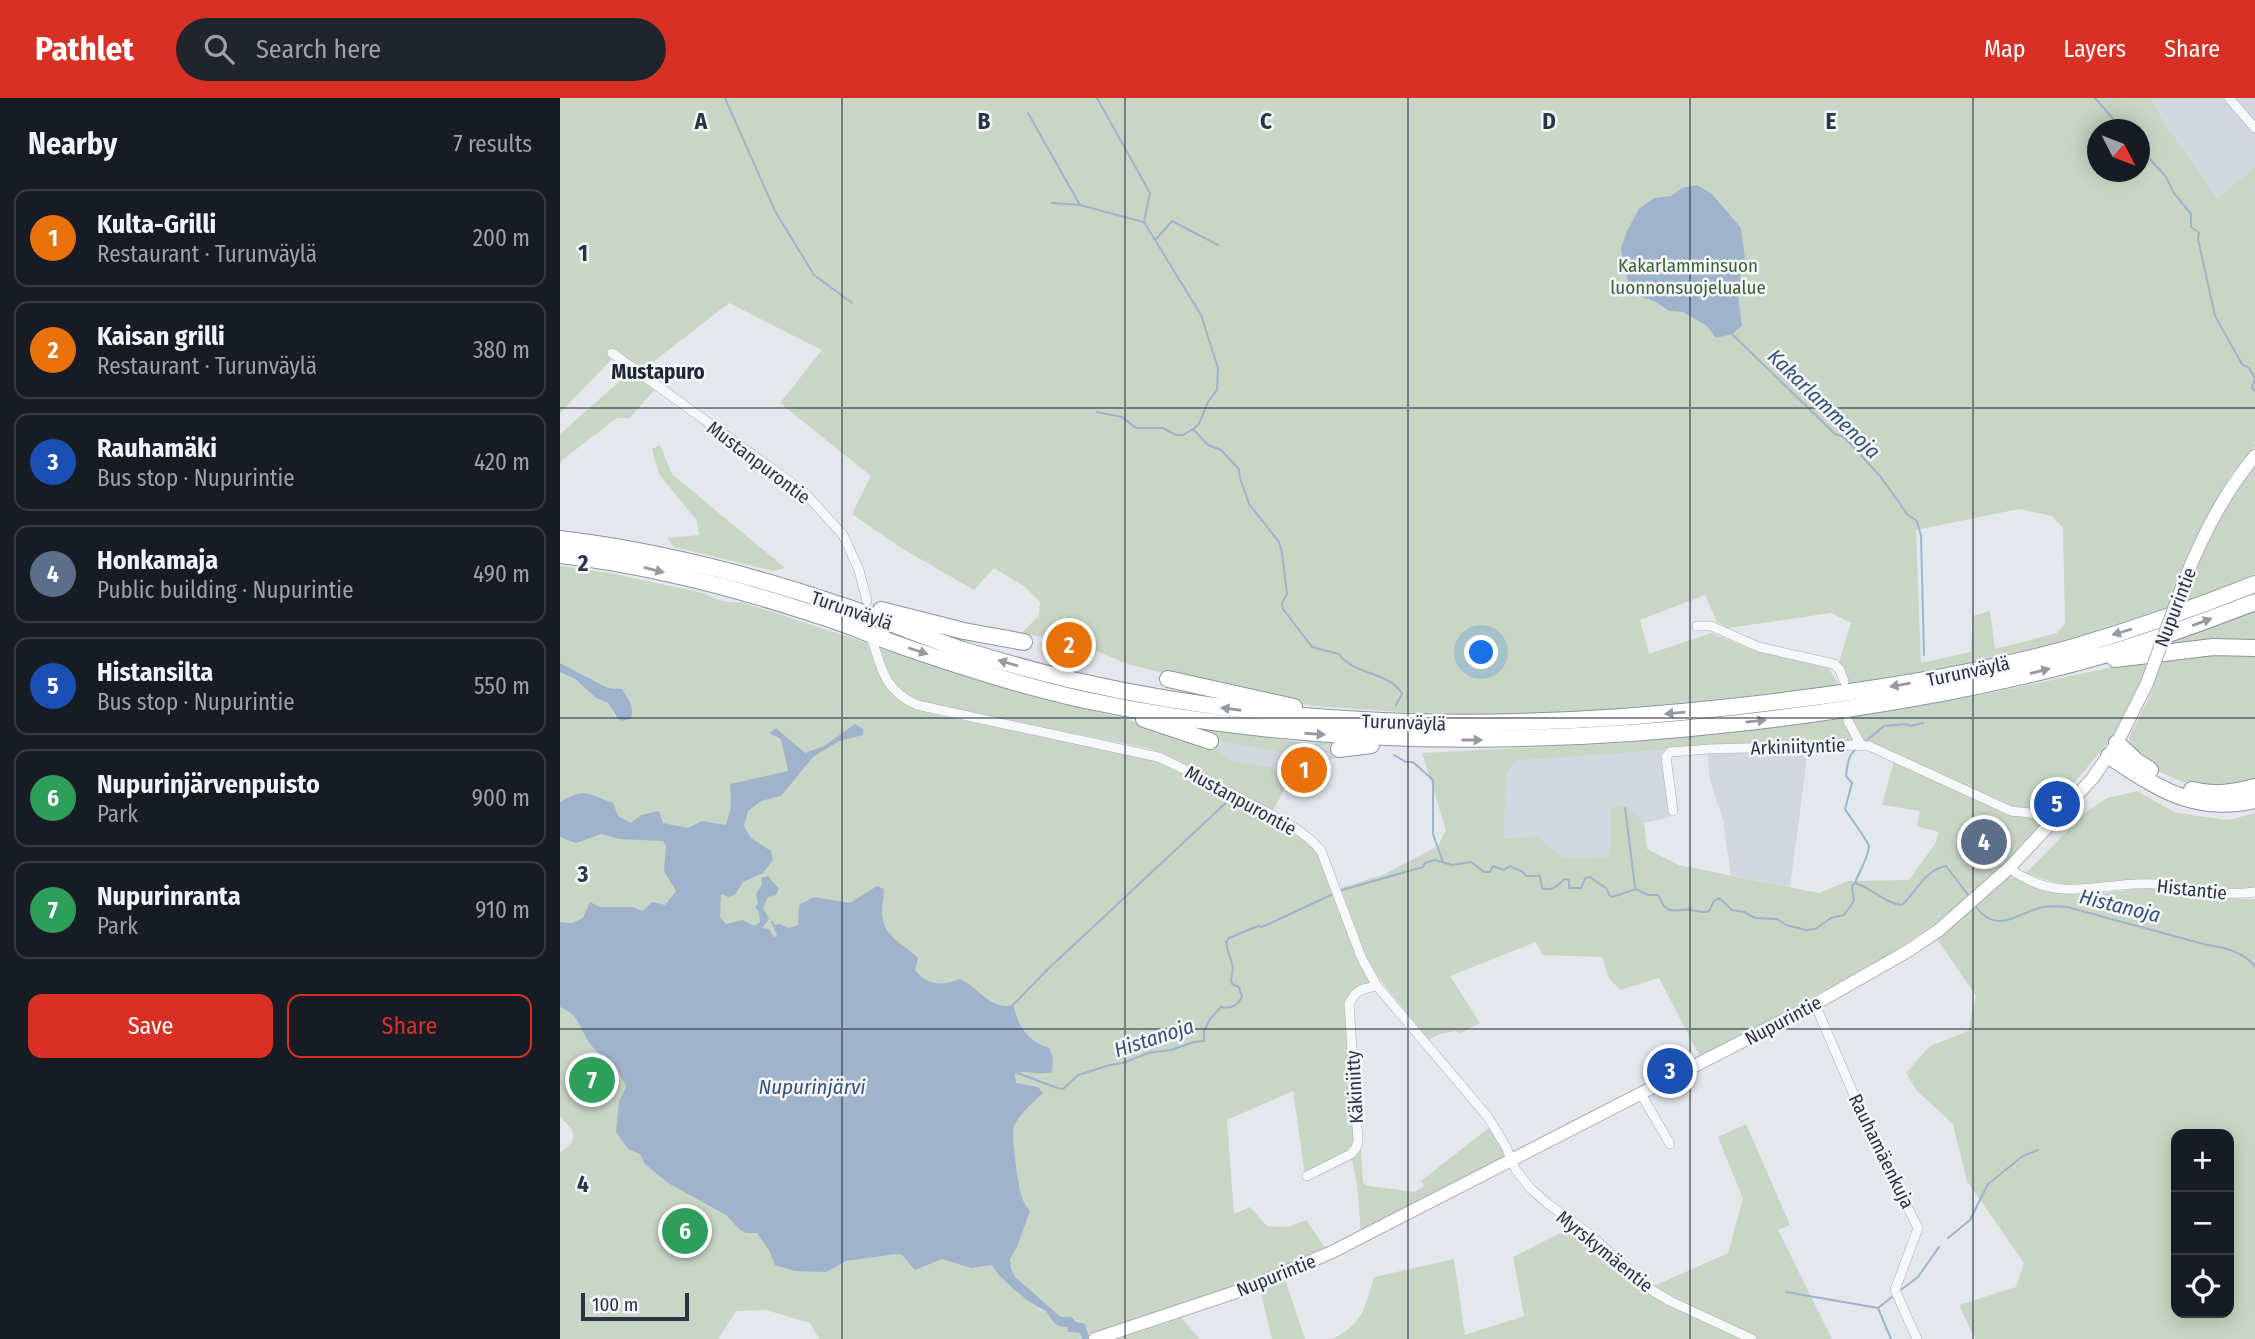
<!DOCTYPE html>
<meta charset="utf-8">
<style>
:root{--surface:#171b24;--page:#20242c;--text:#f1f3f6;--muted:#9ea1a6;--line:#363941;--accent:#d93025}
body{margin:0;font-family:"Fira Sans Condensed",sans-serif;background:var(--page);color:var(--text)}
.controls{position:absolute;right:21px;bottom:21px;display:grid;overflow:hidden;border-radius:14px;box-shadow:0 4px 18px #0003}
.controls button{width:63px;height:63px;display:grid;place-items:center;padding:0;border:0;border-bottom:2px solid var(--line);background:var(--surface);color:var(--text);font:35px sans-serif}
.compass{position:absolute;left:1527px;top:21px;width:63px;height:63px;border-radius:50%;background:var(--surface);box-shadow:0 4px 18px #0003;rotate:132deg}
.scale{position:absolute;left:21px;bottom:18px;width:108px;box-sizing:border-box;padding-left:7px;border:4px solid #2b3445;border-top:0;font-size:19px;line-height:24px;white-space:nowrap;color:#2b3445;-webkit-text-stroke:5px #f4f6f9;paint-order:stroke}
.you{position:absolute;left:922px;top:555px;width:24px;height:24px;margin:-18px;border:5px solid #fff;border-radius:50%;background:#1a73e8;box-shadow:0 0 0 10px #1a73e833}
.badge{display:grid;place-items:center;width:46px;height:46px;border-radius:50%;background:var(--accent);color:#fff;font-size:23px;font-weight:700}
.pin{position:absolute;translate:-50% -50%;border:4px solid #fff;box-shadow:0 2px 7px #0006}
.list{margin:0;padding:0;list-style:none}
h2{display:flex;justify-content:space-between;align-items:center;height:91px;margin:0;padding:0 28px;font-size:30px}
h2 small{font-size:23px;font-weight:400;color:var(--muted)}
.list li{display:grid;grid-template-columns:46px 1fr auto;gap:21px;align-items:center;box-sizing:border-box;height:98px;margin:0 14px 14px;padding:0 14px;border:2px solid var(--line);border-radius:14px}
.list b{display:block;font-size:26px;white-space:nowrap}
.list p{margin:0;font-size:23px;white-space:nowrap;color:var(--muted)}
.list em{font-size:23px;font-style:normal;color:var(--muted)}
.actions{display:flex;gap:14px;padding:21px 28px}
.actions a{flex:1;padding:16px 0;border:2px solid var(--accent);border-radius:14px;text-align:center;font-size:24px;color:var(--accent)}
.actions .main{background:var(--accent);color:#fff}
.icon{flex:none;width:38px;height:38px;fill:none;stroke:currentColor;stroke-width:2;stroke-linecap:round;stroke-linejoin:round}
.map{position:relative;flex:none;width:1695px;height:1241px;overflow:hidden}
header{display:flex;align-items:center;gap:42px;box-sizing:border-box;height:98px;padding:0 35px;background:var(--accent);color:#fff}
header strong{font-size:33px}
nav{display:flex;gap:38px;margin-inline-start:auto;font-size:24px}
.search{width:490px;height:63px;background:var(--page);display:flex;align-items:center;gap:18px;box-sizing:border-box;padding:0 24px;border-radius:38px;color:var(--muted);font-size:26px}
main{display:flex}
aside{flex:1;background:var(--surface)}
.map>svg:first-child{display:block}
</style>
<header>
<strong>Pathlet</strong>
<div class="search"><svg class="icon" aria-label="search" viewBox="0 0 24 24"><circle cx="10" cy="10" r="6"/><path d="M15 15l6 6"/></svg>Search here</div>
<nav><a>Map</a><a>Layers</a><a>Share</a></nav>
</header>
<main>
<aside>
<h2>Nearby<small>7 results</small></h2>
<ul class="list">
<li><span class="badge" style="background:#e8710a">1</span><div><b>Kulta-Grilli</b><p>Restaurant · Turunväylä</p></div><em>200 m</em></li>
<li><span class="badge" style="background:#e8710a">2</span><div><b>Kaisan grilli</b><p>Restaurant · Turunväylä</p></div><em>380 m</em></li>
<li><span class="badge" style="background:#1a4fb4">3</span><div><b>Rauhamäki</b><p>Bus stop · Nupurintie</p></div><em>420 m</em></li>
<li><span class="badge" style="background:#5c6f8a">4</span><div><b>Honkamaja</b><p>Public building · Nupurintie</p></div><em>490 m</em></li>
<li><span class="badge" style="background:#1a4fb4">5</span><div><b>Histansilta</b><p>Bus stop · Nupurintie</p></div><em>550 m</em></li>
<li><span class="badge" style="background:#2e9e5b">6</span><div><b>Nupurinjärvenpuisto</b><p>Park</p></div><em>900 m</em></li>
<li><span class="badge" style="background:#2e9e5b">7</span><div><b>Nupurinranta</b><p>Park</p></div><em>910 m</em></li>
</ul>
<div class="actions"><a class="main">Save</a><a>Share</a></div>
</aside>
<div class="map">
<svg width="1695" height="1241" viewBox="0 0 1695 1241">
<rect width="100%" height="100%" fill="#e4e7ec"/>
<path fill="#d2d6de" d="M1591 0H1695V69L1659 102 1604 24Z
M652 639 735 656 755 649 778 647 782 658 772 661 755 678 730 681 724 675H717L711 669 676 664 648 647Z
M1249 645 1230 789 1171 777 1163 722 1150 682 1147 648Z
M1103 652 1110 719 1084 725 1068 708 1050 759 1004 760 977 738 944 740 946 676 955 663Z"/>
<path fill="#c9d6c5" fill-rule="evenodd" d="M0 0H1591L1604 24 1658 101 1695 69V348L1671 376 1642 432 1609 511C1504 545 1398 571 1289 587L1287 576 1279 564 1291 525 1271 515 1168 530 1157 524 1145 497 1080 522 1089 556 1152 535 1195 553 1268 570 1280 588 1086 609 976 617 870 616 753 608 638 584 568 566 510 542 461 536 479 517 480 504 464 488 434 470 414 492 343 451 292 416 311 378 220 305 262 252 169 205 79 275 52 255 50 263 0 315ZM1538 32H1580V74H1538ZM1459 411 1492 418 1503 430 1505 526 1497 535 1435 551 1430 513 1413 518 1411 554 1361 565 1356 432Z
M70 274 94 292 70 320H57L2 362 0 367V336Z
M100 347 112 376 225 470 213 473 114 449 107 440 139 437 137 423 99 376 92 351Z
M1695 367V476L1622 507C1641 457 1662 410 1695 367Z
M0 468 55 476 147 496C154 502 171 506 181 504L307 545 315 565 350 608 376 617 600 663 625 674 738 738 751 747 757 754 802 870 816 890 796 898 792 908 803 1085 809 1088 855 1094 864 1088 861 1083 930 1029 946 1057 942 1063 801 1135 797 1086 792 1062 746 1084 733 993 667 1022 674 1116 690 1109 707 1128 728 1129 746 1122 766 1151 683 1185 529 1236 527 1230 511 1219H501L455 1179 451 1170 442 1181 480 1212 486 1213C491 1221 496 1230 507 1229L508 1234 520 1235 522 1240 517 1241H259L250 1225 206 1212 176 1213 158 1241H0V1055C20 1040 16 1034 0 1019V898L13 903 167 1119 442 1067 456 985 455 974 263 844 0 843V574L15 581 36 600 48 605 55 618 62 623 66 622 56 590H48L0 565Z
M1695 512V547L1580 554Z
M319 548 422 584 566 621 648 647 676 664 712 669 717 675H725L730 681 712 714 612 660 591 651 368 606C337 594 326 580 319 548Z
M1695 554V686L1635 689 1595 672 1571 652 1569 639 1590 598 1602 559Z
M1590 561 1576 597 1551 641 1488 716 1472 711H1455L1315 646 1172 647 955 663 946 676 944 740 977 738 1004 760 1050 759 1051 710 1068 708 1084 725 1087 751 1119 767 1259 795 1288 783 1349 782 1375 746 1379 734 1359 729 1357 727 1360 713 1322 707 1334 663 1452 716 1478 718 1486 725 1445 767 1398 810 1366 832 1319 863 1140 959 1099 880 1060 892 1049 880 1042 859 983 857 976 844 890 878 920 925 899 936 896 933 880 936 868 942 809 867 781 790 825 776 878 748 886 732 862 655 1062 645 1220 629 1426 596Z
M607 624 752 646 762 644 785 645 755 649 735 656 669 645Z
M1577 693 1616 715 1668 722 1695 715V790C1656 795 1625 782 1588 782 1563 781 1538 789 1513 787 1497 786 1482 781 1466 775L1526 714 1547 700Z
M1450 778 1487 794 1538 796 1588 789 1647 800 1695 801V1241H1415L1399 1207 1456 1189 1464 1165 1407 1083 1393 1026 1357 993 1346 975 1370 948 1408 933 1416 898 1377 841ZM1616 1036H1669V1215H1616Z
M1186 1026 1230 1127 1218 1132 1272 1241H772C803 1226 805 1210 814 1179L894 1161 905 1237 964 1218 953 1159 1014 1128 1085 1192 1168 1155 1183 1101 1158 1039Z
M725 1181 745 1241H712L700 1192Z
M621 1220 640 1241H558Z"/>
<path fill="#9fb4cc" d="M1137 87 1152 96 1181 130 1185 161 1180 179 1183 184 1178 196 1182 228 1172 236 1156 240 1147 228 1123 214 1109 213 1096 204 1079 198 1070 188 1064 171 1061 150 1067 133 1079 111 1094 100 1111 98 1122 90Z
M0 565 48 590 62 591C68 601 76 610 70 621L62 623 58 621 48 605 36 600 15 581 0 574Z
M295 626 303 631V637L279 643 253 659 221 698 201 703 188 713 184 728 191 740 211 753 213 762 203 775 183 784 175 797 168 799 161 796 160 819 166 826 183 822 194 828 200 824 199 814 195 809 198 805 196 796 202 787 201 780 208 778 219 791 216 797 208 799 203 810 209 821 202 830 209 831 214 840 217 837 211 824 212 822 215 827 219 826 229 830 238 827 239 807 254 799 290 805 317 788 324 791C324 799 322 806 322 813 322 839 343 845 358 860L355 872C367 887 381 889 399 881 418 887 429 913 453 907 459 929 467 943 489 950L493 960 492 974C479 978 469 972 455 975L456 985 478 989 483 995C473 1005 460 1015 454 1028 451 1035 458 1090 462 1099 463 1104 467 1109 470 1113L457 1149 450 1161 451 1170 455 1179 501 1219H511L517 1224 525 1226 530 1241H522L520 1235 508 1234 507 1229C495 1230 492 1222 486 1213 474 1210 437 1179 432 1167L411 1170 382 1161 355 1172 342 1157 336 1156 286 1163 266 1174 235 1173 215 1167 210 1154 197 1135H186L180 1132 166 1117 108 1085 85 1066 80 1056 68 1051 56 1034 59 1003 66 989C59 967 44 964 31 947 19 932 22 918 0 909V824L12 825 23 820 30 804 40 809H72L83 813 92 804 105 807 116 793 104 773 106 748 103 743 59 741 41 736 16 745 0 739V704C27 689 27 696 53 705L58 718 71 725 81 717 99 713 103 725 128 730 142 723 166 727 171 709 170 686 228 673 221 641 209 635 216 630 245 655 264 648Z"/>
<g fill="none" stroke-linecap="round" stroke-linejoin="round">
<path stroke="#9fb4cc" stroke-width="2" d="M165 0 215 113 254 177 292 205
M537 0 590 95 584 124
M1535 0 1563 32
M468 15 520 107
M1580 50 1606 79 1614 95 1631 116V129L1639 135 1638 141 1655 218 1682 266 1689 270 1695 280 1692 290 1695 293
M492 105 520 107 583 124
M596 141 612 123 658 147
M1172 236 1275 336 1284 339 1320 378 1348 417 1357 423 1361 438 1364 557
M537 314 562 319 576 330H603L616 337H623L633 331 639 326 648 304 657 292 658 270 641 217 584 124
M633 331 648 347 661 352 679 371 680 380 689 406 719 444 722 455 727 496 722 505 723 511 752 549 779 556C794 578 830 573 842 596L836 607
M1306 643 1324 628 1347 626 1350 628 1363 625
M1295 652C1288 657 1287 670 1286 678L1292 685 1285 711C1289 718 1309 744 1309 749 1308 760 1299 774 1295 785
M834 657 846 664H853L873 682V736L883 764
M1065 710 1075 789
M782 792 863 769 865 765 875 762 892 767 911 764 924 774H930L933 768 944 772 950 768 963 774 966 778H980L982 790C993 794 997 787 1005 781L1009 782V790H1021L1025 780 1030 779 1047 791 1049 797 1052 799 1076 791 1088 797H1098C1102 803 1102 809 1108 811 1116 815 1124 810 1132 812 1140 813 1141 816 1149 813L1154 803 1159 800 1172 812 1184 814 1195 820 1217 821 1226 827 1246 832 1255 831 1271 820 1284 817 1294 803 1292 788 1295 785C1312 790 1324 805 1342 807 1355 795 1366 771 1386 768L1408 797
M1416 809C1438 838 1457 814 1484 809 1491 807 1500 809 1507 809L1647 847C1667 850 1681 853 1695 868
M453 907 487 872 670 701
M455 974 497 990 503 991 518 977 550 967 563 965 588 955 611 952 634 944 644 943V933L650 921 661 909C671 911 677 908 682 899L679 889 672 886 671 882C676 863 668 861 666 844L669 840 698 828 702 829 771 797
M1388 1140 1410 1122 1428 1086 1463 1058 1478 1052
M1342 1191 1358 1179 1379 1149
M1226 1194 1318 1210
M1331 1241 1318 1210 1332 1199"/>
<defs>
<path id="minor" d="M1669 0 1695 30
M52 255 244 394 283 437 299 472 307 503
M1137 528H1151L1199 549 1274 566 1280 572 1284 583
M313 544C322 574 326 593 357 607L598 659C628 672 656 688 685 703 711 717 743 730 761 753L802 861 817 888 928 1019 946 1049 956 1072 970 1090 988 1106 1029 1136 1093 1193 1110 1203 1192 1241
M1288 623 1301 647
M1113 713 1106 659 1110 654 1150 651 1297 647 1309 648 1451 713C1467 715 1480 714 1492 725
M1449 770C1500 808 1539 783 1594 786 1629 788 1658 799 1695 794
M1255 906 1309 1032 1358 1130 1335 1192 1357 1241
M1081 996 1110 1046
M747 1078 791 1056 796 1050 798 1043 789 906C796 891 802 891 817 888"/>
<path id="secondary" d="M1622 489C1640 442 1662 397 1695 358
M535 1241 691 1189 772 1154 1255 906 1348 853 1379 832 1449 770 1532 681 1557 645 1587 585"/>
<path id="motorway" d="M0 441C92 452 184 475 271 504 316 518 358 537 403 552 439 563 475 573 512 582 729 632 950 634 1171 609 1286 596 1402 580 1514 549 1575 531 1635 510 1695 486
M0 457C87 467 172 489 254 516 282 524 309 536 336 546 396 567 458 587 520 601 737 648 959 650 1179 625 1303 611 1427 591 1547 556 1597 541 1646 523 1695 504
M321 512 404 533 464 544
M1555 561 1653 549 1695 550
M608 581 734 609
M584 621 650 643
M1557 645 1576 663 1590 672
M779 651 811 647
M1549 658C1598 690 1633 716 1695 702
M1632 692C1653 698 1674 695 1695 689"/>
</defs>
<use href="#minor" stroke="#a9aeb7" stroke-width="10"/>
<use href="#secondary" stroke="#a9aeb7" stroke-width="14"/>
<use href="#motorway" stroke="#8b94a3" stroke-width="18"/>
<use href="#minor" stroke="#f7f8fa" stroke-width="9"/>
<use href="#secondary" stroke="#fff" stroke-width="12"/>
<use href="#motorway" stroke="#fff" stroke-width="16"/>
<defs>
<path id="secondary-bridge" d="M1587 585 1622 489"/>
</defs>
<use href="#secondary-bridge" stroke="#a9aeb7" stroke-width="14" stroke-linecap="butt"/>
<use href="#secondary-bridge" stroke="#fff" stroke-width="12"/>
</g>
<defs><path id="oneway-solid" d="M-6-.8H1V-3.2L6.5 0L1 3.2V.8H-6Z" transform="scale(1.75)"/></defs>
<g fill="#959aa2">
<use href="#oneway-solid" transform="translate(94 472) rotate(14)"/>
<use href="#oneway-solid" transform="translate(1642 524) rotate(-20)"/>
<use href="#oneway-solid" transform="translate(1562 534) rotate(163)"/>
<use href="#oneway-solid" transform="translate(358 553) rotate(18)"/>
<use href="#oneway-solid" transform="translate(448 565) rotate(-164)"/>
<use href="#oneway-solid" transform="translate(1480 573) rotate(-14)"/>
<use href="#oneway-solid" transform="translate(1340 587) rotate(170)"/>
<use href="#oneway-solid" transform="translate(671 611) rotate(-172)"/>
<use href="#oneway-solid" transform="translate(1115 615) rotate(175)"/>
<use href="#oneway-solid" transform="translate(1196 623) rotate(-6)"/>
<use href="#oneway-solid" transform="translate(755 636) rotate(4)"/>
<use href="#oneway-solid" transform="translate(912 642)"/>
</g>
<path fill="none" stroke="#2b3445" stroke-width="2" stroke-opacity="0.55" d="M282 0V1241M565 0V1241M848 0V1241M1130 0V1241M1413 0V1241M0 310H1695M0 620H1695M0 931H1695"/>
<g text-anchor="middle" stroke-width="5" stroke-linejoin="round" paint-order="stroke">
<g font-size="19" fill="#3f6138" stroke="#f4f6f9">
<text x="1128" y="174">Kakarlamminsuon<tspan x="1128" dy="22">luonnonsuojelualue</tspan></text>
</g>
<g font-size="19" fill="#2b3445" stroke="#f4f6f9">
<text transform="translate(199 364) rotate(37)" y="7">Mustanpurontie</text>
<text transform="translate(1615 509) rotate(-69)" y="7">Nupurintie</text>
<text transform="translate(292 512) rotate(19)" y="7">Turunväylä</text>
<text transform="translate(1408 573) rotate(-12)" y="7">Turunväylä</text>
<text transform="translate(844 624) rotate(2)" y="7">Turunväylä</text>
<text transform="translate(1238 648) rotate(-2)" y="7">Arkiniityntie</text>
<text transform="translate(681 702) rotate(29)" y="7">Mustanpurontie</text>
<text transform="translate(1632 791) rotate(6)" y="7">Histantie</text>
<text transform="translate(1223 922) rotate(-28)" y="7">Nupurintie</text>
<text transform="translate(794 989) rotate(-93)" y="7">Käkiniitty</text>
<text transform="translate(1322 1053) rotate(64)" y="7">Rauhamäenkuja</text>
<text transform="translate(1045 1153) rotate(39)" y="7">Myrskymäentie</text>
<text transform="translate(716 1177) rotate(-22)" y="7">Nupurintie</text>
</g>
<g font-size="21" font-weight="bold" fill="#1d2536" stroke="#f4f6f9">
<text x="98" y="281">Mustapuro</text>
</g>
<g font-size="21" font-style="italic" fill="#34527a" stroke="#f4f6f9">
<text transform="translate(1264 306) rotate(44)" y="7">Kakarlammenoja</text>
<text transform="translate(1560 808) rotate(14)" y="7">Histanoja</text>
<text transform="translate(594 940) rotate(-18)" y="7">Histanoja</text>
<text x="252" y="996">Nupurinjärvi</text>
</g>
</g>
<g font-size="23" text-anchor="middle" font-weight="bold" fill="#2b3445" stroke="#f4f6f9" stroke-width="5" stroke-linejoin="round" paint-order="stroke">
<text x="141" y="31">A</text>
<text x="424" y="31">B</text>
<text x="706" y="31">C</text>
<text x="989" y="31">D</text>
<text x="1271" y="31">E</text>
<text x="23" y="163">1</text>
<text x="23" y="473">2</text>
<text x="23" y="784">3</text>
<text x="23" y="1094">4</text>
</g>
</svg>
<div class="controls">
<button>+</button>
<button>−</button>
<button><svg class="icon" aria-label="locate" viewBox="0 0 24 24"><circle cx="12" cy="12" r="6"/><path d="M12 2v4M12 18v4M2 12h4M18 12h4"/></svg></button>
</div>
<svg class="compass" viewBox="-18 -18 36 36"><path d="M0-13l5 13h-10z" fill="#e53935"/><path d="M0 13l5-13h-10z" fill="#9ea1a6"/></svg>
<div class="scale">100 m</div>
<div class="you"></div>
<div class="pin badge" style="left:744px;top:672px;background:#e8710a">1</div>
<div class="pin badge" style="left:509px;top:547px;background:#e8710a">2</div>
<div class="pin badge" style="left:1110px;top:973px;background:#1a4fb4">3</div>
<div class="pin badge" style="left:1424px;top:744px;background:#5c6f8a">4</div>
<div class="pin badge" style="left:1497px;top:706px;background:#1a4fb4">5</div>
<div class="pin badge" style="left:125px;top:1133px;background:#2e9e5b">6</div>
<div class="pin badge" style="left:32px;top:982px;background:#2e9e5b">7</div>
</div>
</main>
